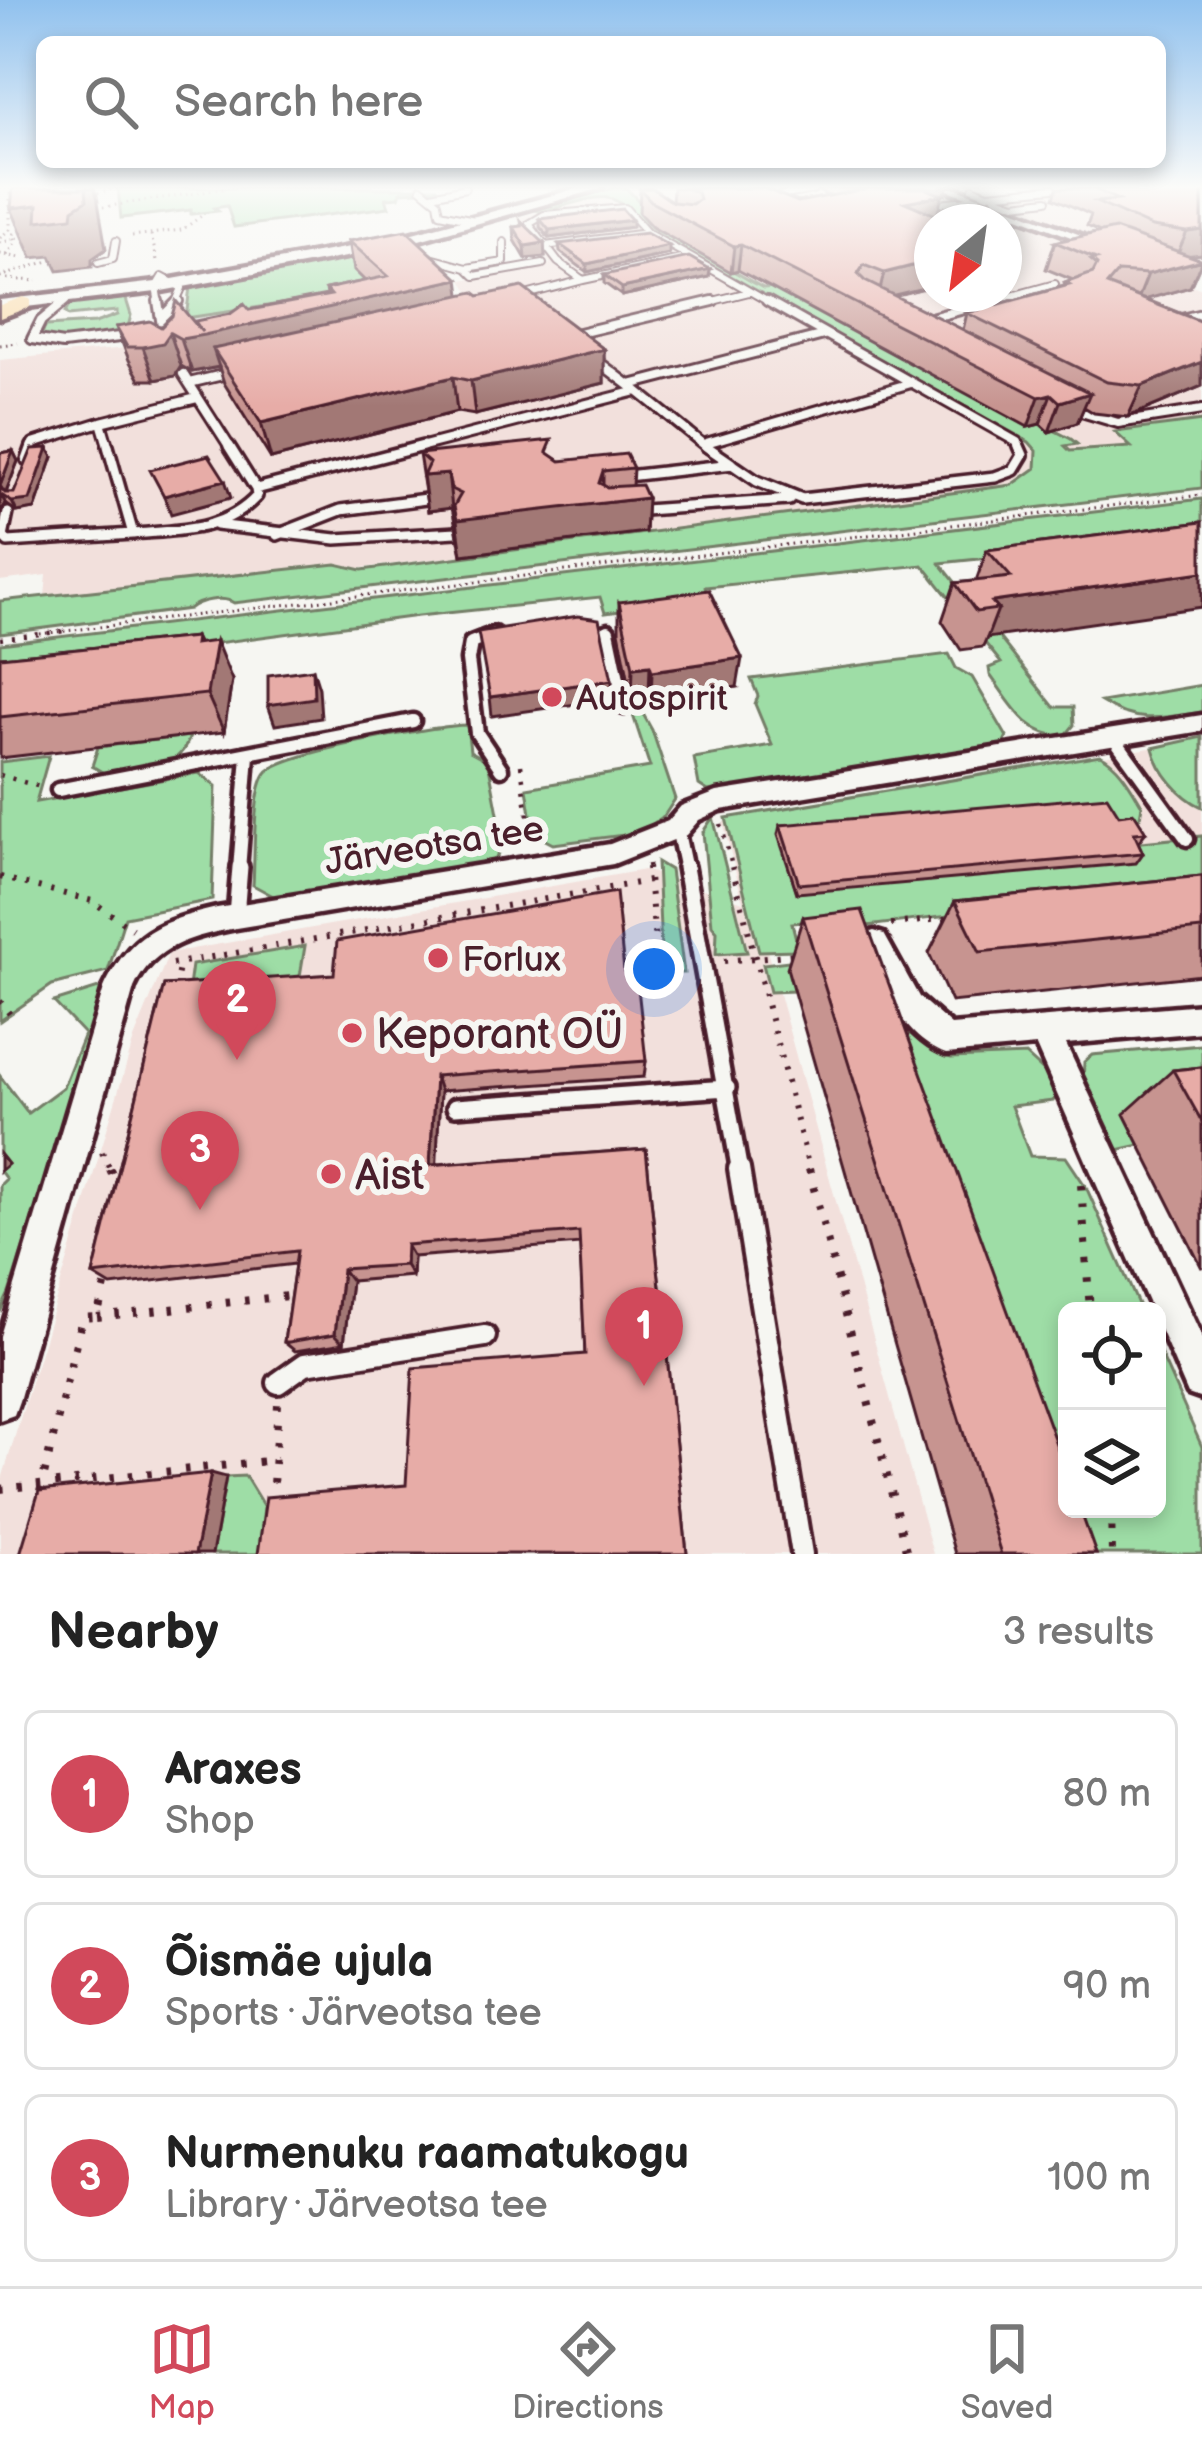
<!DOCTYPE html>
<meta charset="utf-8">
<style>
:root{--surface:#fff;--page:#f6f6f6;--text:#222;--muted:#767676;--line:#e0e0e0;--accent:#d1495b}
body{margin:0;font-family:"Balsamiq Sans",sans-serif;background:var(--page);color:var(--text)}
.controls{position:absolute;right:36px;bottom:36px;display:grid;overflow:hidden;border-radius:18px;box-shadow:0 6px 18px #0003}
.controls button{width:108px;height:108px;display:grid;place-items:center;padding:0;border:0;border-bottom:3px solid var(--line);background:var(--surface);color:var(--text);font:60px sans-serif}
.compass{position:absolute;left:914px;top:204px;width:108px;height:108px;border-radius:50%;background:var(--surface);box-shadow:0 6px 18px #0003;rotate:209deg}
.you{position:absolute;left:654px;top:969px;width:42px;height:42px;margin:-30px;border:9px solid #fff;border-radius:50%;background:#1a73e8;box-shadow:0 0 0 18px #1a73e833}
.badge{display:grid;place-items:center;width:78px;height:78px;border-radius:50%;background:var(--accent);color:#fff;font-size:39px;font-weight:700}
.pin{position:absolute;translate:-50% -99px;filter:drop-shadow(0 3px 6px #0008)}
.pin::after{content:'';position:absolute;top:63px;width:42px;height:36px;background:inherit;clip-path:polygon(0 0,100% 0,50% 100%)}
.list{margin:0;padding:0;list-style:none}
h2{display:flex;justify-content:space-between;align-items:center;height:156px;margin:0;padding:0 48px;font-size:51px}
h2 small{font-size:39px;font-weight:400;color:var(--muted)}
.list li{display:grid;grid-template-columns:78px 1fr auto;gap:36px;align-items:center;box-sizing:border-box;height:168px;margin:0 24px 24px;padding:0 24px;border:3px solid var(--line);border-radius:18px}
.list b{display:block;font-size:45px;white-space:nowrap}
.list p{margin:0;font-size:39px;white-space:nowrap;color:var(--muted)}
.list em{font-size:39px;font-style:normal;color:var(--muted)}
.icon{flex:none;width:66px;height:66px;fill:none;stroke:currentColor;stroke-width:2;stroke-linecap:round;stroke-linejoin:round}
.map{position:relative;flex:none;width:1202px;height:1554px;overflow:hidden}
.search{position:absolute;background:var(--surface);box-shadow:0 6px 18px #0003;left:36px;right:36px;top:36px;height:132px;display:flex;align-items:center;gap:30px;box-sizing:border-box;padding:0 42px;border-radius:18px;color:var(--muted);font-size:45px}
.sheet{height:732px;background:var(--surface)}
nav{display:flex;justify-content:space-around;align-items:center;box-sizing:border-box;height:168px;border-top:3px solid var(--line);background:var(--surface);font-size:33px;color:var(--muted)}
nav a{display:grid;justify-items:center;gap:6px}
nav .on{color:var(--accent)}
.map>svg:first-child{display:block}
</style>
<div class="map">
<svg width="1202" height="1554" viewBox="0 0 1202 1554">
<rect width="100%" height="100%" fill="#f6f6f2"/>
<filter id="ink" filterUnits="userSpaceOnUse"><feTurbulence type="fractalNoise" baseFrequency=".00833" numOctaves="2"/><feDisplacementMap in="SourceGraphic" scale="24" xChannelSelector="R" yChannelSelector="G"/><feConvolveMatrix kernelMatrix="1 2 1 2 8 2 1 2 1" color-interpolation-filters="sRGB"/></filter>
<g filter="url(#ink)">
<path fill="#f2e0dc" fill-rule="evenodd" d="M622 188H1202V262L1156 257 1133 262 1202 289V465L44 607 47 575 0 581V360L200 341 470 292 462 280 550 264 517 218ZM932 222H1004V294H932Z
M1202 739V879L760 925 933 1554H0V1486L134 1039 169 953 644 870 743 902 723 822Z"/>
<path fill="#9edda6" stroke="#747e68" stroke-width="3" d="M118 188H437L438 190 401 192 399 197 386 198 389 207 234 227 227 206 214 208 218 211 191 214V210L121 218Z
M614 188H626L675 238 763 288 776 287 1071 439 1077 444 1065 446 1070 451 1131 447 1115 432 1202 421V488L234 603C223 596 199 600 189 609L0 634V601L336 564 362 570 1012 485 1036 468 1037 451 1029 442 668 241C602 193 627 187 542 212L535 210Z
M367 253 375 290 186 318 190 287Z
M125 296 131 315 126 335 62 343 39 339 46 326 95 323 117 315V311L68 316 65 313 71 302Z
M1202 499V536L940 563 1054 707H1073L1074 725 1065 736C1026 737 1011 703 990 675L989 668 1001 663 923 565 705 587 710 599 605 613 600 597 418 616 22 669 0 726V644Z
M949 654 956 668 972 677 1007 737 1003 745 708 791 699 785 694 758 772 745 755 704 758 696 751 679Z
M1202 685V712C1163 718 1136 725 1101 702Z
M633 696 652 730 675 799 664 816 640 833 553 844 534 834 527 788 650 767 629 703Z
M467 725 470 751 488 761 503 840 495 861 275 897 253 885C255 859 252 792 266 773 280 753 437 725 467 725Z
M190 736C179 772 141 771 109 776L92 766 98 747Z
M1202 737V807C1180 797 1159 772 1153 748Z
M1100 755C1120 765 1131 787 1142 805L1140 817 1128 823 779 835 797 893 1131 843 1202 836V885L867 926 856 917 792 923 796 939H807L798 950 759 951 726 818Z
M49 756 36 802 199 773 216 786 212 900 125 917 108 971 52 985 0 1021V762Z
M713 817 747 952 716 954 717 931 712 925 703 832Z
M657 862 670 870 684 973H662Z
M305 946 297 994 187 1002 192 965Z
M856 953 906 1031 935 1052 951 1058 1026 1055 1049 1076 1057 1094 1053 1101 1011 1106 1030 1156 1066 1157 1086 1187 1141 1311H1067V1509H1157V1346L1202 1447V1554H1039L788 968 794 991 770 992 763 964Z
M105 986 9 1293 0 1312V1185L6 1179 0 1171 8 1164 0 1154V1076L28 1113 63 1087 84 1034 54 1002Z
M1202 1045V1138L1126 1114 1140 1145 1117 1150 1083 1082 1084 1062 1092 1055Z
M245 1476 264 1507 259 1554H212L226 1477Z"/>
<g fill="none" stroke-linecap="round" stroke-linejoin="round">
<defs>
<path id="lane-far5" d="M421 188 438 202 440 213 475 220
M973 188 988 194 1053 188
M432 195 465 188
M995 197 1015 204 1047 200
M767 198 813 190
M929 204 978 199
M625 208 647 233 690 257 583 280 558 262 529 224 544 215Z
M545 246 647 233
M427 257 467 268 504 262V242
M690 257 772 304
M98 263 113 259 116 241
M467 268 475 276 543 264
M521 302 518 297 583 280
M61 304 68 298
M159 304 156 287 162 277 182 288 175 304
M701 304 749 292
M983 304 1055 284"/>
<path id="lane-far4" d="M65 301 41 321 32 339 63 344 135 335
M158 301 164 339
M767 301 1017 442 1020 449
M163 316 178 301
M1181 319 1202 314
M923 320 994 301
M566 336 713 301
M183 374 231 449
M189 383 235 372
M630 385 824 335
M637 391 709 449
M1068 408 1118 423 1202 410
M706 443 911 383
M31 449 33 443 101 422
M109 449 101 422 197 398
M412 449 637 391 591 356"/>
<path id="lane-far3" d="M108 446 133 534C179 530 224 532 257 496L256 489
M229 446 256 489 423 446
M706 446 757 481 802 499 995 477 1014 470 1023 455 1019 446
M27 460 32 446
M618 477 733 464
M630 511 789 500
M8 513 3 537 8 542 133 534
M216 525 336 539 457 532
M277 535 341 510 426 499
M586 625 609 634"/>
<path id="lane-far2" d="M608 631 624 707
M494 634 471 643 468 660 477 733 501 769
M1114 738 1187 839
M58 790 413 721
M677 828 686 870
M239 870 248 755"/>
<path id="lane-far1" d="M685 867 740 1172
M236 916 240 867
M455 1107 727 1088"/>
<path id="lane" d="M739 1169 802 1554
M278 1383 305 1364 485 1336"/>
<path id="street" d="M943 188H957L1115 248 1105 250Z
M1202 715V731L721 810 699 820 686 835 613 864 236 928C194 936 153 945 134 988L19 1401 14 1415 0 1420V1336L104 988C130 933 159 921 217 908L610 844 668 821 681 806 717 792Z
M874 931 884 934 919 997 951 1025 1202 1004V1032L1066 1044 1202 1337V1399L1188 1394 1157 1322V1311H1152L1036 1046 946 1054C903 1038 884 989 864 952L860 943 864 934Z"/>
<path id="secondary" d="M579 188H602L384 250 156 292 0 310V300L156 282 383 241Z"/>
<path id="primary" d="M23 297 30 299V307L0 318V305Z"/>
</defs>
<use href="#lane-far5" stroke="#4a1f2b" stroke-width="10"/>
<use href="#lane-far4" stroke="#4a1f2b" stroke-width="14"/>
<use href="#lane-far3" stroke="#4a1f2b" stroke-width="16"/>
<use href="#lane-far2" stroke="#4a1f2b" stroke-width="21"/>
<use href="#lane-far1" stroke="#4a1f2b" stroke-width="24"/>
<use href="#lane" stroke="#4a1f2b" stroke-width="28"/>
<use href="#street" stroke="#4a1f2b" stroke-width="9"/>
<use href="#secondary" stroke="#4a1f2b" stroke-width="9"/>
<use href="#primary" stroke="#4a1f2b" stroke-width="9"/>
<path stroke="#4a1f2b" stroke-width="3" stroke-dasharray="1.5 4.5" stroke-linecap="butt" d="M92 194 119 188
M97 208 228 188
M151 235 158 264
M132 236 182 230 204 214
M0 238 10 229V188
M0 243 26 236
M0 254 21 258
M7 255 16 243 14 234 23 226
M0 277 55 259
M7 279 37 281
M0 345 18 343
M40 634 1202 495"/>
<path stroke="#4a1f2b" stroke-width="4.5" stroke-dasharray="3 9" stroke-linecap="butt" d="M0 639 65 631
M521 765 531 838 537 845
M0 775 40 787
M721 824 733 870
M648 864 649 870"/>
<path stroke="#4a1f2b" stroke-width="6" stroke-dasharray="3 10" stroke-linecap="butt" d="M648 867 659 980 687 975
M732 867 810 1172
M0 877 92 901 132 929
M891 924 952 918
M724 961 796 954
M172 964 649 881
M175 987 180 963
M0 1001 15 1021
M102 1152 111 1172"/>
<path stroke="#4a1f2b" stroke-width="8" stroke-dasharray="4.5 14" stroke-linecap="butt" d="M110 1169 117 1185
M809 1169 907 1554
M1081 1185 1090 1311
M97 1317 288 1296
M0 1489 277 1460
M40 1492 82 1318 97 1317 107 1278
M272 1501 278 1404
M1111 1509 1112 1554"/>
<use href="#lane-far5" stroke="#f6f6f2" stroke-width="6"/>
<use href="#lane-far4" stroke="#f6f6f2" stroke-width="8"/>
<use href="#lane-far3" stroke="#f6f6f2" stroke-width="9"/>
<use href="#lane-far2" stroke="#f6f6f2" stroke-width="12"/>
<use href="#lane-far1" stroke="#f6f6f2" stroke-width="15"/>
<use href="#lane" stroke="#f6f6f2" stroke-width="20"/>
<use href="#street" fill="#f6f6f2" fill-rule="evenodd"/>
<use href="#secondary" fill="#f6f6f2" fill-rule="evenodd"/>
<use href="#primary" fill="#fbdcab" fill-rule="evenodd"/>
</g>
<path fill="#c79490" stroke="#4a1f2b" stroke-width="3" d="M673 188H763L798 202 829 196 820 192 818 188H947L945 194H940L932 286 893 296 963 330 967 313 1064 286 1065 283 1073 280 1046 269 1055 242 1100 232 1087 226 1091 215 1054 198 1057 188H1202V254L1188 255 1202 260 1190 287 1145 299 1202 322V386L1128 417 1094 413 1084 407 1077 423 1049 432 1040 424 1028 427 738 270 731 272 652 227 639 213 640 189 672 202Z
M540 219 632 227 549 238 540 227Z
M514 227 544 243 545 257 526 259 515 240Z
M349 241 461 295 479 296 604 349V383L475 415 457 412 271 459 224 383 219 367 192 372 181 366 175 376 155 380H140L129 360 116 327 196 325 249 310 327 295 326 289 365 281 354 270Z
M559 244 669 254 587 272 560 252Z
M710 269 709 277 622 296 604 283V275Z
M48 448 53 457 35 509 17 512 6 504 0 512V453L13 451 18 461 6 493H14Z
M419 454 552 456 560 461 633 468 632 486 647 498 645 532 462 555 452 508 428 511Z
M1202 522 987 638 983 647 961 650 942 621 955 583 976 581 987 550Z
M619 602 737 687 651 700 649 694 632 696 619 631Z
M195 637 198 643 232 680 224 732 0 758V657Z
M1119 815 1146 832 1138 842 1143 853 1136 863 797 893 778 835 780 825Z
M1202 876V975L951 1002 929 953 955 901Z
M803 917 1096 1554H955L787 968Z
M624 971 646 1061 644 1077 440 1091 436 1164 646 1149 687 1554 406 1485 585 1354 580 1244 413 1257 412 1276 351 1281 344 1343 295 1351 284 1342 295 1264 111 1286 93 1275 164 985Z
M1202 1067V1268L1124 1114 1173 1070Z"/>
<path fill="#a27875" stroke="#4a1f2b" stroke-width="3" d="M86 188H94L97 196 106 249 92 259V267L58 271 51 256 32 258 11 208 38 205 73 209Z
M907 188H947L945 194 906 196Z
M942 195 936 219 905 202Z
M632 220V227L549 238V230Z
M1202 230V254L1176 257 1187 232Z
M544 243 545 257 526 259 525 246Z
M741 245 738 270 731 272 734 246Z
M669 246V254L587 272V264Z
M1202 260 1190 287 1137 302 1148 274Z
M932 261V286L878 299 884 273Z
M710 269 709 277 622 296V288Z
M459 279 463 310 213 349 219 367 192 372 181 339Z
M170 333 181 366 175 376 155 380 143 347Z
M604 349V383L475 415 471 381Z
M1202 362V386L1128 417 1142 386Z
M453 377 457 412 271 459 261 423Z
M1090 393 1077 423 1049 432 1060 402Z
M1051 394 1040 424 1028 427 1039 397Z
M48 448 53 457 35 509 17 512 12 502Z
M13 451 18 461 5 495 0 486Z
M603 471V503L647 498 645 532 462 555 457 520 599 483Z
M448 474 452 508 428 511 423 476Z
M225 480 231 498 171 514 164 496Z
M1 495 6 504 0 512V496Z
M1202 572V607L987 638 998 609 992 602Z
M195 637 211 673 216 641 232 680 224 732 207 694 194 644Z
M742 658 737 687 651 700 652 671Z
M650 665 649 694 632 696 633 667Z
M313 669 319 688 321 718 275 725 268 705Z
M612 680V699L492 716 490 697Z
M435 1076 440 1091 436 1179 430 1165Z
M0 1154 8 1164 0 1171Z
M406 1245 413 1257 412 1276 405 1265Z
M342 1269 351 1281 344 1343 335 1334Z
M211 1473 226 1477 212 1554H195Z"/>
<path fill="#e7aca7" stroke="#4a1f2b" stroke-width="3" d="M13 188H86L87 200 73 209 72 217 37 221 38 205 11 208Z
M652 188 673 202 692 204 699 199 697 192 684 188H763L798 202 870 188H925L942 195 905 202 952 222H932V261L884 273 864 265 858 274 865 281 1090 393 1060 402 1051 394 1039 397 741 245 734 246 653 203 640 189Z
M1092 188H1202V230L1187 232 1152 227 1096 202 1118 200Z
M622 209 632 220 549 230 540 219Z
M521 221 544 243 525 246 514 227 522 226Z
M1115 229 1202 260 1148 274 1118 272 1107 285 1202 322V362L1142 386 1107 382 967 313 1069 285 1065 283 1093 273 1097 265 1091 260 1096 259 1055 242Z
M406 230 459 279 204 335 181 339 170 333 163 343 143 347H127L116 327 150 321 161 327 172 316 176 301 202 332 195 321 230 314 244 304 249 310 331 295 326 289 388 276 349 241Z
M646 233 669 246 587 264 559 244Z
M689 257 710 269 622 288 604 275Z
M522 287 604 349 471 381 453 377 261 423 213 349 474 292 479 296Z
M552 440 547 452 560 461 626 454 633 468 603 471 599 483 607 487 641 485 647 498 457 520 454 506 461 494 451 489 448 474 423 476 429 463 419 454Z
M48 448 30 500 12 502 1 495 0 496V486L5 493H14L32 449Z
M13 451 0 486V453Z
M209 455 225 480 164 496 150 470Z
M1202 522V572L992 602 998 609 976 612 955 583 1011 577 987 550Z
M709 590 742 658 652 671 650 665 633 667 619 602Z
M578 616 599 619 612 680 490 697 478 632Z
M195 637 194 644 216 641 207 694 0 717V657Z
M313 669 314 698 268 705V675Z
M1107 796 1119 815 1134 813 1146 832 1134 833 1143 853 799 884 780 825Z
M1202 876V929L980 952 955 901Z
M616 892 624 971 636 970 646 1061 435 1076 430 1165 646 1149 687 1554H258L266 1497 406 1485 413 1368 585 1354 579 1232 406 1245 405 1265 342 1269 335 1334 289 1342H284L297 1251 93 1275 164 985 334 974 337 941Z
M862 910 1067 1474V1509H1080L1096 1554H1001L803 917Z
M1202 1067V1122L1173 1070Z
M211 1473 195 1554H20L39 1491Z"/>
</g>
<linearGradient id="sky" x2="0" y2="1"><stop stop-color="#90c1ee"/><stop offset="0.46" stop-color="#fbfbf9"/><stop offset="1" stop-color="#fbfbf9" stop-opacity="0"/></linearGradient>
<rect width="1202" height="406" fill="url(#sky)"/>
<g fill="#d1495b" stroke="#f6f6f2" stroke-width="4.5">
<circle cx="552" cy="697" r="12"/>
<circle cx="438" cy="958" r="12"/>
<circle cx="352" cy="1033" r="12"/>
<circle cx="331" cy="1174" r="12"/>
</g>
<g text-anchor="middle" stroke-width="12" stroke-linejoin="round" paint-order="stroke">
<g font-size="36" fill="#4a1f2b" stroke="#f6f6f2" text-anchor="start">
<text x="576" y="710">Autospirit</text>
<text x="462" y="971">Forlux</text>
</g>
<g font-size="36" fill="#4a1f2b" stroke="#f6f6f2">
<text transform="translate(434 844) rotate(-9)" y="13">Järveotsa tee</text>
</g>
<g font-size="42" fill="#4a1f2b" stroke="#f6f6f2" text-anchor="start">
<text x="376" y="1048">Keporant OÜ</text>
<text x="355" y="1189">Aist</text>
</g>
</g>
</svg>
<div class="controls">
<button><svg class="icon" aria-label="locate" viewBox="0 0 24 24"><circle cx="12" cy="12" r="6"/><path d="M12 2v4M12 18v4M2 12h4M18 12h4"/></svg></button>
<button><svg class="icon" aria-label="layers" viewBox="0 0 24 24"><path d="M12 4l9 5-9 5-9-5zM3 14l9 5 9-5"/></svg></button>
</div>
<svg class="compass" viewBox="-18 -18 36 36"><path d="M0-13l5 13h-10z" fill="#e53935"/><path d="M0 13l5-13h-10z" fill="#767676"/></svg>
<div class="you"></div>
<div class="pin badge" style="left:644px;top:1386px">1</div>
<div class="pin badge" style="left:237px;top:1060px">2</div>
<div class="pin badge" style="left:200px;top:1210px">3</div>
<div class="search"><svg class="icon" aria-label="search" viewBox="0 0 24 24"><circle cx="10" cy="10" r="6"/><path d="M15 15l6 6"/></svg>Search here</div>
</div>
<section class="sheet">
<h2>Nearby<small>3 results</small></h2>
<ul class="list">
<li><span class="badge">1</span><div><b>Araxes</b><p>Shop</p></div><em>80 m</em></li>
<li><span class="badge">2</span><div><b>Õismäe ujula</b><p>Sports · Järveotsa tee</p></div><em>90 m</em></li>
<li><span class="badge">3</span><div><b>Nurmenuku raamatukogu</b><p>Library · Järveotsa tee</p></div><em>100 m</em></li>
</ul>
</section>
<nav>
<a class="on"><svg class="icon" aria-label="map" viewBox="0 0 24 24"><path d="M3 6l6-2 6 2 6-2v14l-6 2-6-2-6 2zM9 4v14M15 6v14"/></svg>Map</a>
<a><svg class="icon" aria-label="directions" viewBox="0 0 24 24"><path d="M12 3l9 9-9 9-9-9zM9 14v-3h6M13 9l2 2-2 2"/></svg>Directions</a>
<a><svg class="icon" aria-label="saved" viewBox="0 0 24 24"><path d="M7 4h10v16l-5-4-5 4z"/></svg>Saved</a>
</nav>
